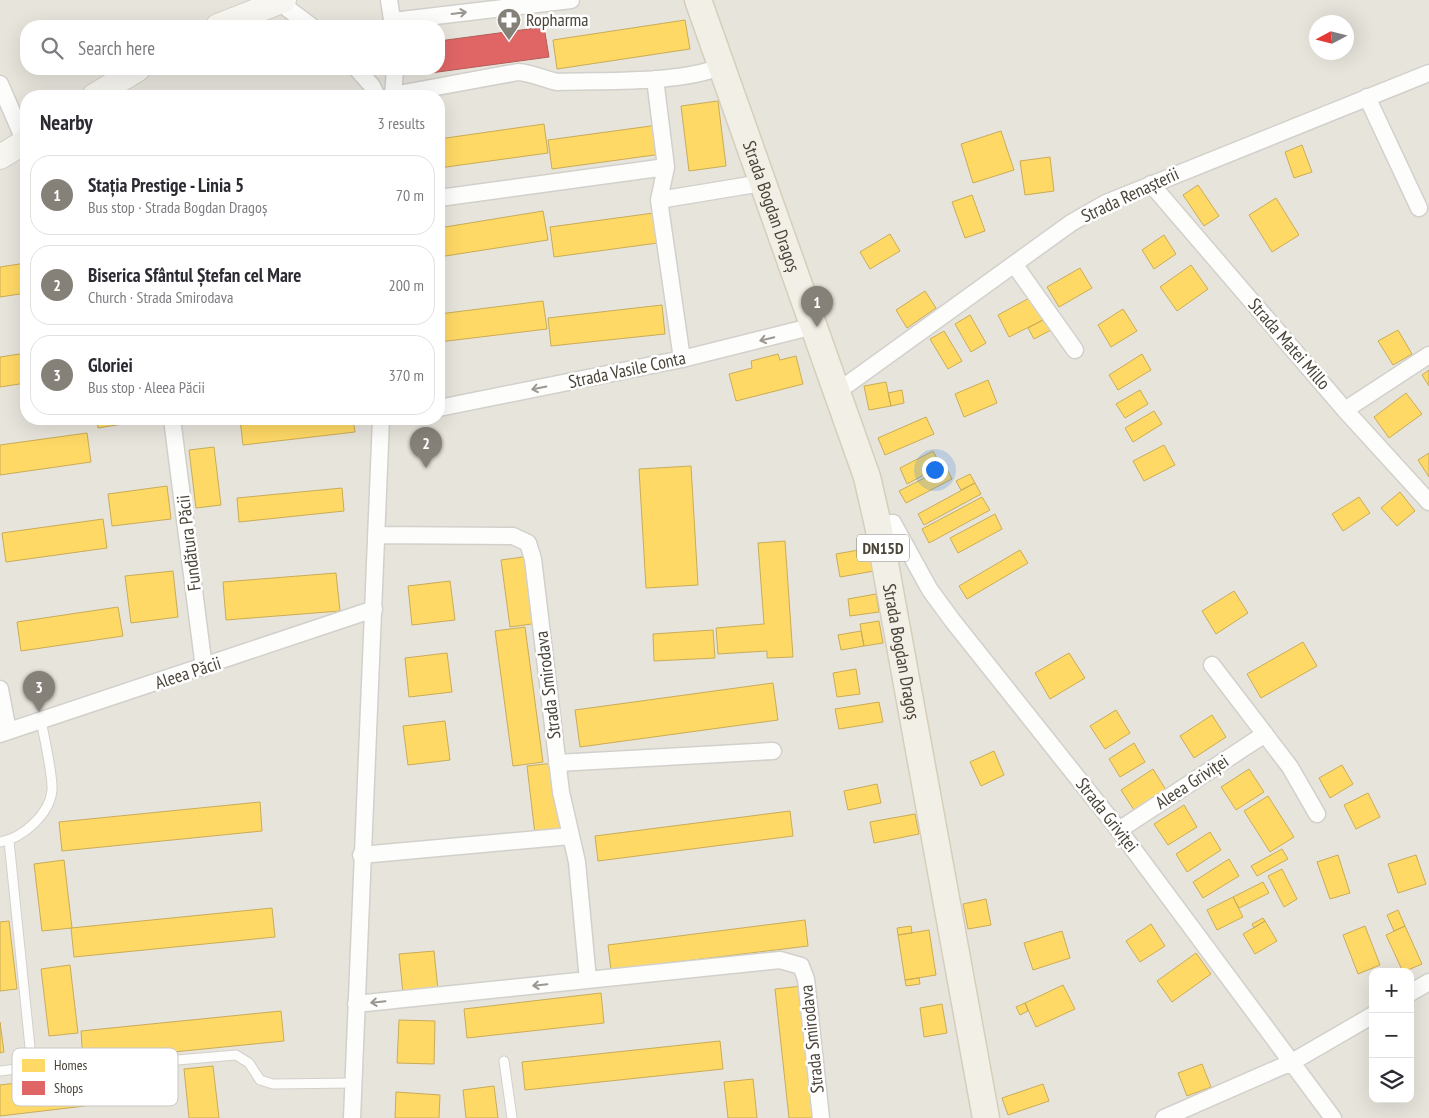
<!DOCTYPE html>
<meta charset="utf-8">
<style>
:root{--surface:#fff;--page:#f2f2f3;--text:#2b2b33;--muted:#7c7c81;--line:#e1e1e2;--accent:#868178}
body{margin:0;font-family:"PT Sans Narrow",sans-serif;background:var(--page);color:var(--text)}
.controls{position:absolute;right:15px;bottom:15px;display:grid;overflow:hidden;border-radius:10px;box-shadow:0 5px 20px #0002}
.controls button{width:45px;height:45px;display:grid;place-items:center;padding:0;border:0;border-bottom:1px solid var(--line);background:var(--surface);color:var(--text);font:25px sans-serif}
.compass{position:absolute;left:1309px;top:15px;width:45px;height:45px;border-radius:50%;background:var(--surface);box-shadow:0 5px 20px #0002;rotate:263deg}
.you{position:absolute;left:934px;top:469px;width:18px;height:18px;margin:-12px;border:4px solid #fff;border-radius:50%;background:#1a73e8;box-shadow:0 0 0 8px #1a73e833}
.badge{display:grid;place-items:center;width:32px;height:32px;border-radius:50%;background:var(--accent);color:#fff;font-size:16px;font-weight:700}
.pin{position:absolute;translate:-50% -41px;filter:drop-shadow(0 1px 2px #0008)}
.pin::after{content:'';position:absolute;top:26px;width:18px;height:15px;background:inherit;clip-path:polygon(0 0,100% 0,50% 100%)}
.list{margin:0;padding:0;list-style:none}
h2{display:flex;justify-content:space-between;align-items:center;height:65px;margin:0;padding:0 20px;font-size:21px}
h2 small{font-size:16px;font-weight:400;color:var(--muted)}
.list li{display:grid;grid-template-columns:32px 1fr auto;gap:15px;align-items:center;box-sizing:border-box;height:80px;margin:0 10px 10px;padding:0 10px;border:1px solid var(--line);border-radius:20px}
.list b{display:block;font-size:19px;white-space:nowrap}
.list p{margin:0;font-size:16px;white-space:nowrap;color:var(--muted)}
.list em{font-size:16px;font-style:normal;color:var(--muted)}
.icon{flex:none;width:28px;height:28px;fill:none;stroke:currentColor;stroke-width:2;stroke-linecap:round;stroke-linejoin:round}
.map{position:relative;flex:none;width:1429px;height:1118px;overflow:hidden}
.search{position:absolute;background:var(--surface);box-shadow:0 5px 20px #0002;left:20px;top:20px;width:425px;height:55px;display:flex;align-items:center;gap:12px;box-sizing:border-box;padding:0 18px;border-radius:20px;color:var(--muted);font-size:19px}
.panel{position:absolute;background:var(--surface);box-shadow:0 5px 20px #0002;left:20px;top:90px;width:425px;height:335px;border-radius:20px}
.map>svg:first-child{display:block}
</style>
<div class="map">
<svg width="1429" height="1118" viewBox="0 0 1429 1118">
<rect width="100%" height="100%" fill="#f4f2ee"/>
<path fill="#e7e4dc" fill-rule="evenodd" d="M0 0H1429V1118H0ZM1316 22H1346V52H1316ZM26 26H439V69H26ZM26 96H439V419H26ZM1373 972H1410V1099H1373Z"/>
<path fill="#ffd966" stroke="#c9ac58" d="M685 20 690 49 557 69 553 40Z
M718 101 726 166 689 171 681 106Z
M544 124 548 153 439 168V139Z
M658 125 662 154 552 169 548 140Z
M1001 131 1014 170 973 183 961 144Z
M1302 145 1312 172 1294 178 1285 152Z
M1050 157 1054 191 1025 195 1020 161Z
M1198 185 1219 216 1204 226 1183 195Z
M972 195 985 231 965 238 952 202Z
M1276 198 1299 235 1272 252 1249 215Z
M543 211 548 240 439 257V228Z
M661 212 665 242 554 257 550 227Z
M890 234 900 251 870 269 860 252Z
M1164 235 1176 254 1154 269 1142 250Z
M26 263V293L0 297V267Z
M1191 265 1208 289 1177 311 1160 287Z
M1080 268 1092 288 1059 307 1047 287Z
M925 291 936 308 907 328 896 310Z
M1033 296 1045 319 1009 337 998 315Z
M543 301 547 329 439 342V314Z
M662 305 665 334 551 346 548 318Z
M1123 309 1137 331 1111 347 1098 325Z
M970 315 986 343 971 352 955 324Z
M1045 319 1051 330 1034 339 1028 328Z
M1398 330 1412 354 1393 365 1378 341Z
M944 331 962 361 948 369 930 339Z
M26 353V383L0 387V357Z
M778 354 780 360 796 356 803 384 736 401 729 374 752 368 751 361Z
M1142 354 1151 370 1118 390 1109 375Z
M1429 370V386L1422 375Z
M988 380 997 403 964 417 955 394Z
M886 382 891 406 869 410 864 386Z
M902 390 904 403 891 406 888 393Z
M1140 390 1148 404 1125 418 1116 404Z
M1406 393 1422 414 1389 438 1374 417Z
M1154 411 1162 424 1133 442 1125 428Z
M926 417 934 434 885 455 878 438Z
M97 419H154L98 428Z
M240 419H353L355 432 243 445Z
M87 433 91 462 0 475V445Z
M1164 445 1175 465 1144 481 1133 461Z
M214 447 221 505 196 508 189 450Z
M933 451 941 466 907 484 900 468Z
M1429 453V477L1418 460Z
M691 466 698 585 646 588 639 469Z
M946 467 952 479 906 503 899 491Z
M970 474 975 483 961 490 956 481Z
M975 483 981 494 924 525 918 514Z
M167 486 171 519 112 526 108 494Z
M342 488 344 511 239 522 237 498Z
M1400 492 1415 511 1397 526 1381 508Z
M982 497 990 510 929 543 922 529Z
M1359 497 1370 513 1343 531 1332 514Z
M995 514 1002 529 958 553 950 538Z
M103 519 107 548 6 562 2 533Z
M785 541 793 657 767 658V651L718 654 716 628 764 624 758 543Z
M870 548 874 571 840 577 836 554Z
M1020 550 1028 563 967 599 959 586Z
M530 556 539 623 510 627 501 560Z
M173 571 178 617 131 623 125 576Z
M336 573 340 611 226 620 223 582Z
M450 581 455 620 412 625 408 586Z
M1234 591 1248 613 1216 634 1202 611Z
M876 594 879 612 850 616 848 599Z
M118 607 123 636 21 651 17 622Z
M879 621 883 643 864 646 860 624Z
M525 627 543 762 513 766 495 631Z
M713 630 715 658 654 661 653 634Z
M861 631 864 646 841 650 838 635Z
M1303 642 1317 666 1261 698 1247 674Z
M447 653 452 692 409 697 405 658Z
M1069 653 1085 678 1050 699 1035 673Z
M856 669 860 694 837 697 833 673Z
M773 683 778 720 580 747 575 710Z
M879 702 883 722 839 729 835 709Z
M1116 710 1130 733 1105 749 1090 726Z
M1212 715 1226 737 1194 758 1180 736Z
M445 721 450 760 408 765 403 726Z
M1134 743 1145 762 1120 777 1109 759Z
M994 751 1004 775 981 786 970 762Z
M554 763 562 831 535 834 527 766Z
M1342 765 1353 784 1330 798 1319 778Z
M1153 769 1166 790 1134 810 1121 790Z
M1249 769 1264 792 1236 810 1221 787Z
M877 784 881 803 848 810 844 791Z
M1368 793 1380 817 1356 829 1344 805Z
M1268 796 1294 837 1270 852 1244 811Z
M260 802 262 831 62 851 59 822Z
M1184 805 1197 827 1168 845 1154 824Z
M790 811 793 836 598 861 595 836Z
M915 814 919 834 874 843 870 822Z
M1210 832 1221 850 1187 872 1176 854Z
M1282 849 1288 859 1257 876 1251 866Z
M1338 855 1350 893 1330 899 1317 862Z
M1416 855 1426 884 1398 893 1388 864Z
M1229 859 1239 876 1203 898 1193 882Z
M64 860 72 928 42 931 34 864Z
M1282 869 1297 899 1284 907 1268 876Z
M1263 882 1269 893 1239 908 1233 897Z
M1233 897 1243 917 1217 930 1207 910Z
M986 899 991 925 968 929 963 904Z
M272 908 275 937 74 957 71 928Z
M1398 910 1405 926 1394 931 1387 915Z
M1263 918 1265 921 1254 928 1252 924Z
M805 920 808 946 611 970 608 945Z
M9 921 17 989 0 991V922Z
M1265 921 1277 941 1255 954 1243 934Z
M1151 924 1165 946 1140 962 1126 941Z
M911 926 912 933 898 935 897 928Z
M1365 926 1380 965 1358 974 1343 935Z
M1405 926 1422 964 1403 972 1386 935Z
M929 930 936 975 905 980 898 935Z
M1062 931 1070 958 1033 970 1024 943Z
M434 951 438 990 403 993 399 954Z
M1196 953 1211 974 1172 1002 1157 981Z
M70 965 78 1033 49 1036 41 969Z
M919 978 920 984 906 986 905 980Z
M1063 985 1075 1009 1036 1027 1025 1003Z
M802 986 816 1118H789L775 989Z
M601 993 604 1023 467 1038 464 1009Z
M1025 1003 1028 1011 1020 1015 1016 1007Z
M942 1004 947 1033 924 1037 920 1008Z
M281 1011 284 1041 83 1061 81 1031Z
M399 1020 435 1021 434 1064 397 1063Z
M0 1022 4 1052 0 1053Z
M720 1041 723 1069 525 1090 522 1062Z
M1202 1064 1211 1087 1187 1096 1178 1073Z
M213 1066 219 1118H189L184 1069Z
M82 1075 85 1106 0 1116V1085Z
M753 1079 757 1118H728L724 1082Z
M1043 1084 1049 1101 1008 1115 1002 1098Z
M494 1086 498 1118H466L463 1090Z
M396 1092 440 1095 439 1118H395Z"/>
<path fill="#e06666" stroke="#b35c58" d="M544 27 549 57 423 74 422 69H439V41Z"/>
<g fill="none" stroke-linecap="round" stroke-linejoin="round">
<defs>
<path id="service" d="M9 841 32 1067
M0 842C23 838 50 814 52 790 53 775 44 737 41 720
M504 1061 512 1118
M0 1071 32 1067H95L236 1055 249 1063 260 1080 273 1084 353 1083"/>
<path id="minor" d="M389 0 393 26
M279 2 311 26
M393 21 571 0
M357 69 372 86 377 96
M655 79 666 167 659 200 682 359
M0 84 25 142
M393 95 518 72C532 73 543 79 557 82 603 80 681 84 722 66
M393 96 395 69
M1367 97 1419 208
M1151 184 1345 410 1429 502
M439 198 666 167
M659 200 750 185 761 181
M1014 264 1075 350
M835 388 848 384 1071 223 1106 203 1429 73
M439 408 682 359 814 326
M1345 410 1429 355
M172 419 204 668
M878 525 893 523 930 590 952 620 1119 830 1333 1118
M376 535 513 536 528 543 533 559 561 792 577 862 588 980
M1212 665 1290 767 1317 814
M0 689 8 731
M0 734 374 609
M557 763 773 751
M1119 830 1265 734
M361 855 571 836
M1410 993 1429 982
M356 1004 780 960 801 966 806 979 821 1118
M352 1118 381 419
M1164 1118 1292 1062 1373 1015"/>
<path id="secondary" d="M218 26 284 0
M94 96 138 69
M0 157 26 141"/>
<g id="primary">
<path id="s1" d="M698 0 867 477 878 525 986 1118"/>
</g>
</defs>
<use href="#service" stroke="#d2d0cb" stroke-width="11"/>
<use href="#minor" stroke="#d2d0cb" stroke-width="19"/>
<use href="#secondary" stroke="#d3cfc5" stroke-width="26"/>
<use href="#primary" stroke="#d6cebb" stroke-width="29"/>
<use href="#service" stroke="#fdfdfc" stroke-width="9"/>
<use href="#minor" stroke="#fdfdfc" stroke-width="16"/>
<use href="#secondary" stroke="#f7f6f1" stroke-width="24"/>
<use href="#primary" stroke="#f2efe6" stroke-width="26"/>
</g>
<defs><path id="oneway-shaft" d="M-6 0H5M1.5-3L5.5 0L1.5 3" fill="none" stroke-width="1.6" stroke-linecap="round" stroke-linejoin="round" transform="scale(1.25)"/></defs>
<g stroke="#9b9791">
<use href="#oneway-shaft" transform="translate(459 13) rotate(-7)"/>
<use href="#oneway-shaft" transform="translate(767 339) rotate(166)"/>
<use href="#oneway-shaft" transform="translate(539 388) rotate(169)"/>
<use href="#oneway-shaft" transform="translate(540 985) rotate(174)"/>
<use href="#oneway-shaft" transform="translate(378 1002) rotate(174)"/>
</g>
<defs>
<symbol id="pharmacy-pin" viewBox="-11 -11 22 30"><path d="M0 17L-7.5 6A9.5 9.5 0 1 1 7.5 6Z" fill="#868178" stroke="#fff"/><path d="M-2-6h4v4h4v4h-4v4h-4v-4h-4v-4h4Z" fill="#fff"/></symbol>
</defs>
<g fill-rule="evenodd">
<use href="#pharmacy-pin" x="495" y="6" width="28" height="38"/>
</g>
<g text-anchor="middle" stroke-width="5" stroke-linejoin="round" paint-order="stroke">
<rect fill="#fff" stroke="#817c74" stroke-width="1" x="857" y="534.5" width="52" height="27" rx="4"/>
<g font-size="16" font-weight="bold" fill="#4b4439">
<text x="883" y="554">DN15D</text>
</g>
<g font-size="18" fill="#4b4439" stroke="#fff" text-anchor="start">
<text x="526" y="26">Ropharma</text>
</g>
<g font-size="18" fill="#4b4439" stroke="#fff">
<text transform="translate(1130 195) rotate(-25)" y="6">Strada Renașterii</text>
<text dy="6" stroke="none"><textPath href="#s1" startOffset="219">Strada Bogdan Dragoș</textPath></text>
<text transform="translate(1289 344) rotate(49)" y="6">Strada Matei Millo</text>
<text transform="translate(627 370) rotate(-12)" y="6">Strada Vasile Conta</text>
<text transform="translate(189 543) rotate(-97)" y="6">Fundătura Păcii</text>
<text dy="6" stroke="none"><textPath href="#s1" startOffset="684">Strada Bogdan Dragoș</textPath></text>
<text transform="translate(188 673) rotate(-18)" y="6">Aleea Păcii</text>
<text transform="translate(548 685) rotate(-97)" y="6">Strada Smirodava</text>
<text transform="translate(1192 782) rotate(-33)" y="6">Aleea Griviței</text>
<text transform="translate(1107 815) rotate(52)" y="6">Strada Griviței</text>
<text transform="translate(812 1039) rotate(-96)" y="6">Strada Smirodava</text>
</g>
</g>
<rect x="12" y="1048" width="166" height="58" rx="8" fill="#fff" stroke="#c9c7c4" stroke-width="1"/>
<rect x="22" y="1059" width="23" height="13" fill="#ffd966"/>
<rect x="22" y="1081" width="23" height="14" fill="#e06666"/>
<g font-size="14" fill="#4b4439">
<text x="54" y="1070">Homes</text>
<text x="54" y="1093">Shops</text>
</g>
</svg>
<div class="controls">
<button>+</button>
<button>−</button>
<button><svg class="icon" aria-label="layers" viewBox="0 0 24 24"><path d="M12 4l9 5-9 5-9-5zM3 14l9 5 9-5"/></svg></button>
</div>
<svg class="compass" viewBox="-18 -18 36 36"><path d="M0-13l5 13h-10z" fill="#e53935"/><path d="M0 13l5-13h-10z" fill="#7c7c81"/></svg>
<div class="you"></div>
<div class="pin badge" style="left:817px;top:327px">1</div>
<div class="pin badge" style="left:426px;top:468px">2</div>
<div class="pin badge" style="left:39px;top:712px">3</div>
<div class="search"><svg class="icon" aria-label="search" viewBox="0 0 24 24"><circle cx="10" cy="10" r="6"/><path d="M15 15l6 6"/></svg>Search here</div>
<section class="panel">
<h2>Nearby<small>3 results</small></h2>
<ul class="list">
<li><span class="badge">1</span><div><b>Stația Prestige - Linia 5</b><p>Bus stop · Strada Bogdan Dragoș</p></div><em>70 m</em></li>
<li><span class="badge">2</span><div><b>Biserica Sfântul Ștefan cel Mare</b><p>Church · Strada Smirodava</p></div><em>200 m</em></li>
<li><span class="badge">3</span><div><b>Gloriei</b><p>Bus stop · Aleea Păcii</p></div><em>370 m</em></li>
</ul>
</section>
</div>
